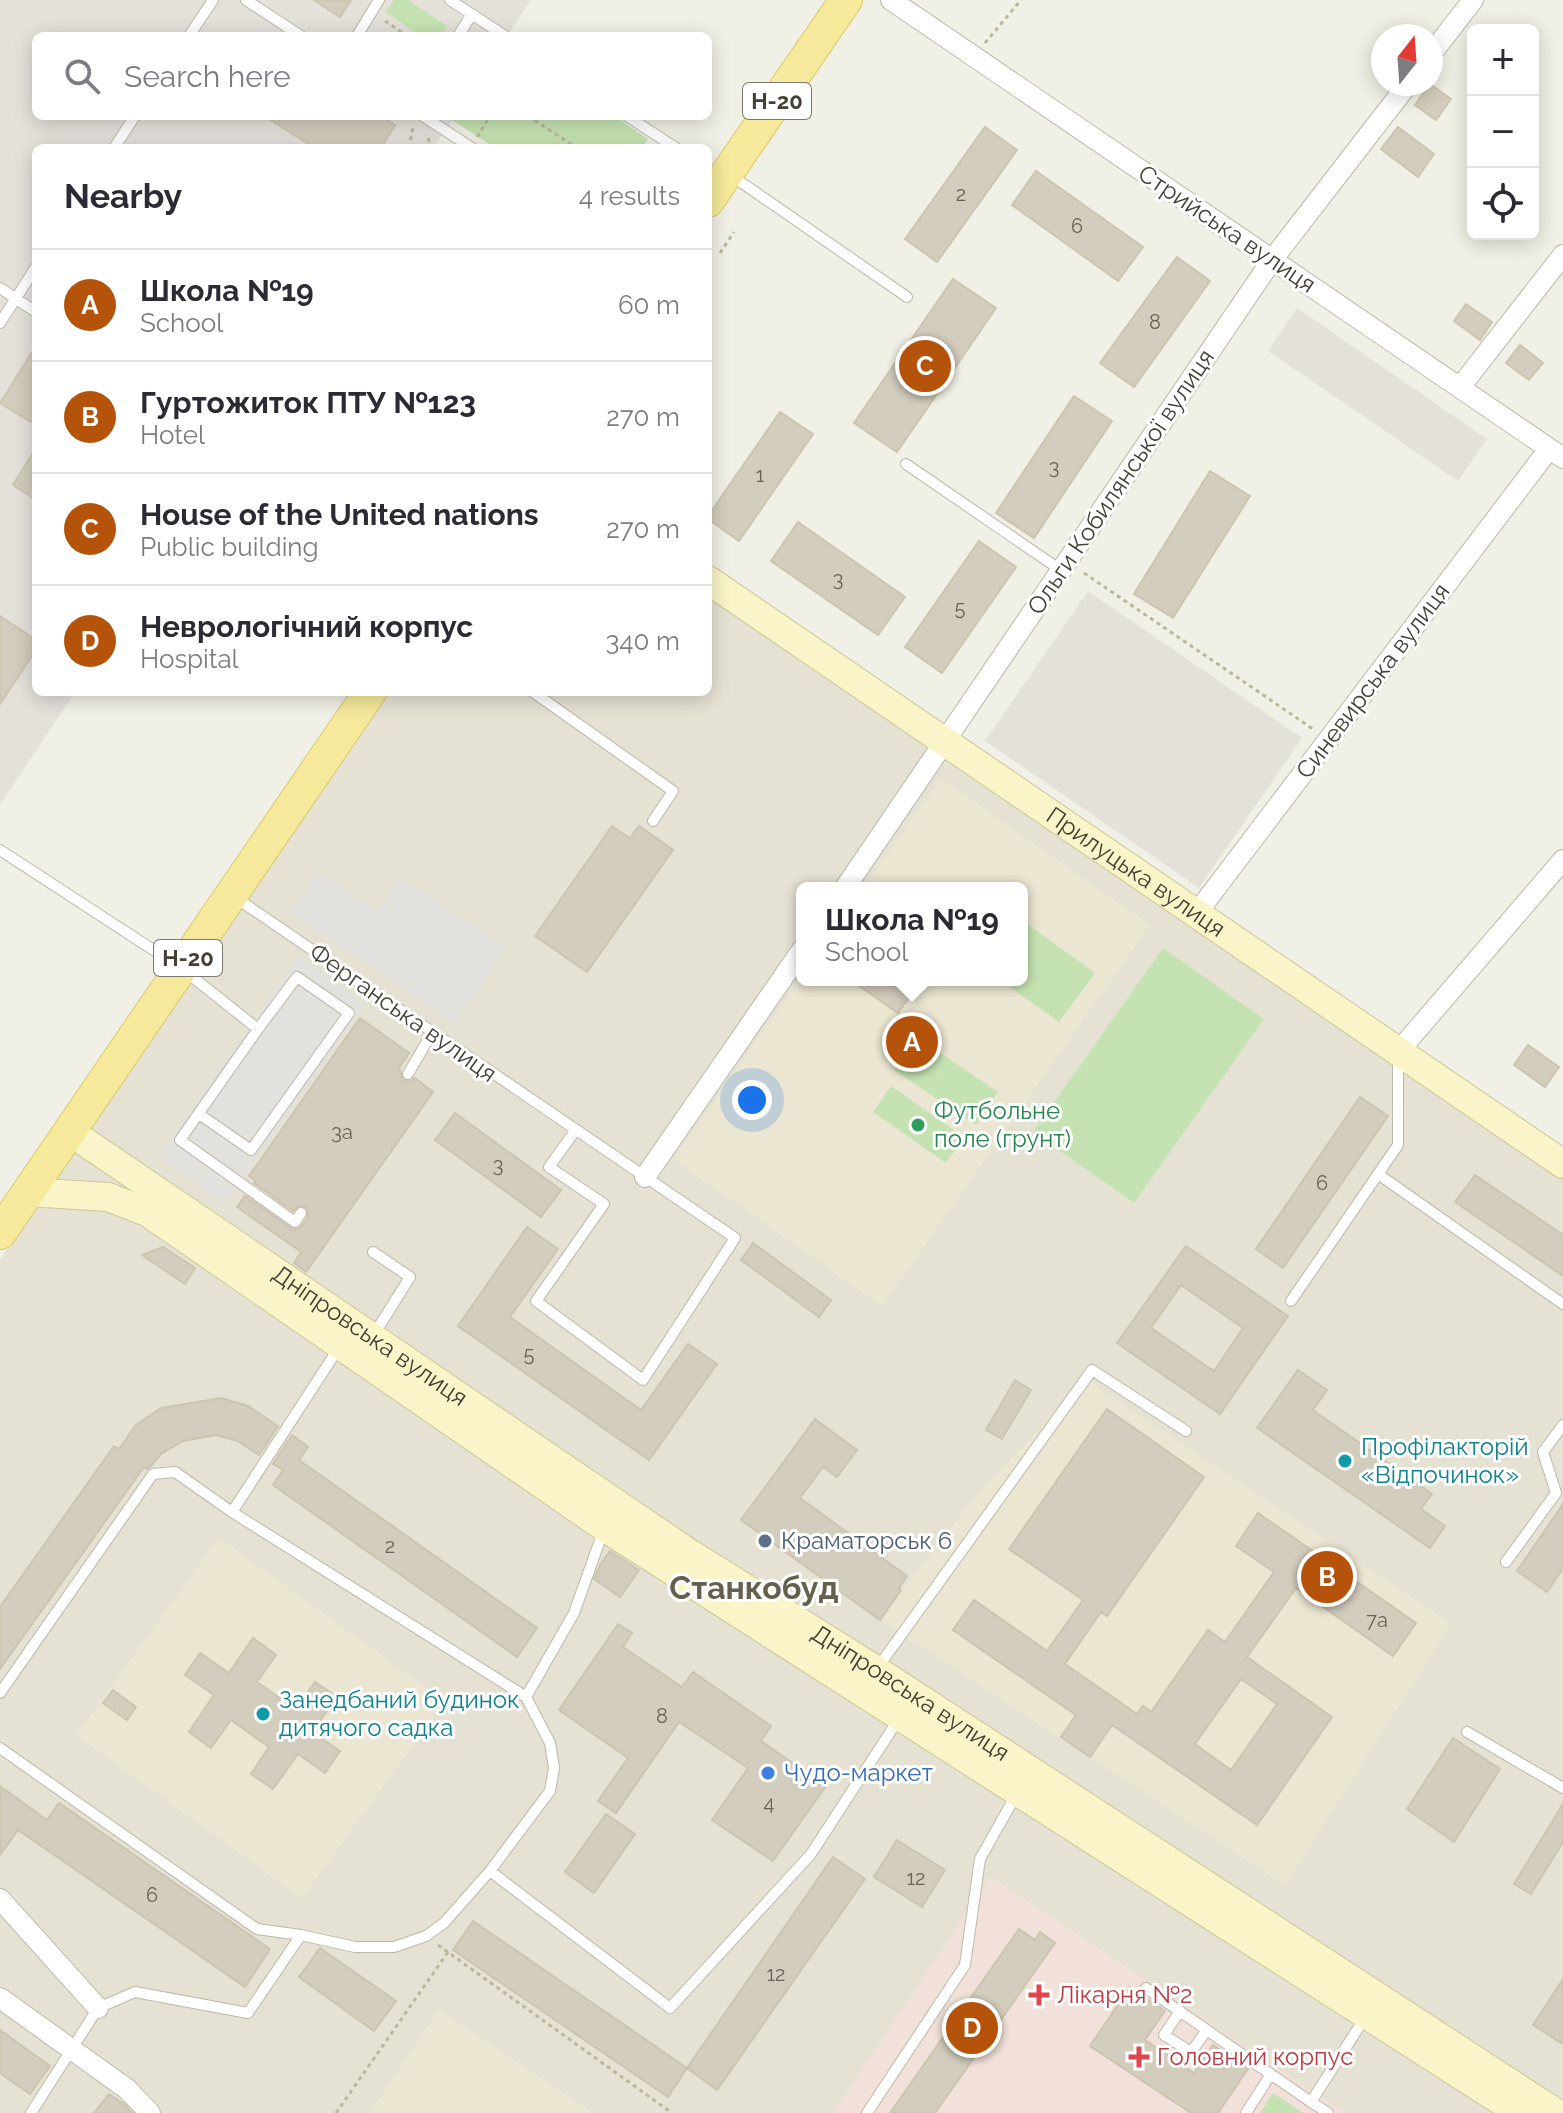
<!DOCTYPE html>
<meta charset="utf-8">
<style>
:root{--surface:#fff;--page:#f2f2f3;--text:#2b2b33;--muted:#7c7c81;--line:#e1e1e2;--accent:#b45309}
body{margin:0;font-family:Raleway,sans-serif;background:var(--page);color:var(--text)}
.controls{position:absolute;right:24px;top:24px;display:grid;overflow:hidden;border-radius:12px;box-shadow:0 4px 20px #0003}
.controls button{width:72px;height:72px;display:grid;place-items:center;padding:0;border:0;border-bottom:2px solid var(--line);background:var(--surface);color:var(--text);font:40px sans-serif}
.compass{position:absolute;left:1371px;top:24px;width:72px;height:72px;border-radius:50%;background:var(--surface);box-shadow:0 4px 20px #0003;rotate:17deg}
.you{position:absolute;left:752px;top:1100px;width:28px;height:28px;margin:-20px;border:6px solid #fff;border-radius:50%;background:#1a73e8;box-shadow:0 0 0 12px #1a73e833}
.badge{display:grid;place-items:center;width:52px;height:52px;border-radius:50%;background:var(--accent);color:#fff;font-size:26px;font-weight:700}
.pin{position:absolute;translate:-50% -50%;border:4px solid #fff;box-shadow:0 2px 8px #0006}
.popup{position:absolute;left:796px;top:882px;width:232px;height:104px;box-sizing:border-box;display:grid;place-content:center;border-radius:12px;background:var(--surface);filter:drop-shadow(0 2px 6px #0005);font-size:26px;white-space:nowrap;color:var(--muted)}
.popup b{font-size:30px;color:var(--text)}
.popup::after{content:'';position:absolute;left:50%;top:100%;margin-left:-16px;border:16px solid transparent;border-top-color:var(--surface)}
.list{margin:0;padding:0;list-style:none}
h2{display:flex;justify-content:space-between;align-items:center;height:104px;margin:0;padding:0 32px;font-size:34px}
h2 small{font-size:26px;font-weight:400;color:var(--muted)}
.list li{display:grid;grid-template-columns:52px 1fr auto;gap:24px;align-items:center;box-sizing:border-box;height:112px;padding:0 32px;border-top:2px solid var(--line)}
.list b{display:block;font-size:30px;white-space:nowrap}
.list p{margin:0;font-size:26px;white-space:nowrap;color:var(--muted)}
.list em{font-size:26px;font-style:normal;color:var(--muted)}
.icon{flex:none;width:44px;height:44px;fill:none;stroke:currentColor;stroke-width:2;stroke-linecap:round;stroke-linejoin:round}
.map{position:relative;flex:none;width:1563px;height:2113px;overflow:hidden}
.search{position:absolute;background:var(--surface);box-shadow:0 4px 20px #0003;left:32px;top:32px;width:680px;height:88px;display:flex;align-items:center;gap:20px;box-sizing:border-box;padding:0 28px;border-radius:12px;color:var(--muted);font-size:30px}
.panel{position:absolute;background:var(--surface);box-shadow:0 4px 20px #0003;left:32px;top:144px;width:680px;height:552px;border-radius:12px}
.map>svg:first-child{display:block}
</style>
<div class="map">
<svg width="1563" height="2113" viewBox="0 0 1563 2113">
<rect width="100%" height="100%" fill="#f1f0e6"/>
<path fill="#e5e2d4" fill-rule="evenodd" d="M708 597 1563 1179V2100L1555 2113H0V1260L389 692H708ZM802 888H1022V980H802Z"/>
<path fill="#e4e1db" d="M0 0H531L507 36H36V116H455L433 148H36V692H75L0 805Z
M1297 308 1487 439 1458 481 1268 351Z
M1088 591 1302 738 1199 888 985 741Z"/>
<path fill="#eae6d1" d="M941 779 1150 925 882 1306 673 1159 802 977V980H1022V888H864Z
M1086 1379 1451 1624 1285 1885 880 1620 973 1499Z
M219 1538 445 1701 302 1898 76 1735Z
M439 2010 592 2113H370Z"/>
<path fill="#f1e1da" d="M990 1877 1345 2113H833Z"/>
<path fill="#c5e3b2" d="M394 0H408L447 26 440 36H421L385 12Z
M446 116H614L648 139 642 148H495Z
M1022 920 1095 973 1059 1022 1000 980H1022Z
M1163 948 1264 1019 1134 1203 1033 1132Z
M917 1037 998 1092 976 1125 894 1070Z
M891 1086 964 1137 946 1163 873 1112Z
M1273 2093 1303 2113H1260Z"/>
<path fill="#e3e1de" d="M317 871 378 911 401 877 506 947 455 1023 289 912Z
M299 956 366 1004 225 1203 158 1156Z"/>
<path fill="#d2cdbc" stroke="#ccc5b0" stroke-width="2" fill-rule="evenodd" d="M314 0H351L340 17Z
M1430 84 1451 99 1436 120 1415 105Z
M264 116H381L395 125 381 148H315Z
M985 127 1017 150 937 262 905 239Z
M1398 127 1434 154 1418 177 1381 149Z
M1036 171 1143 247 1118 281 1012 205Z
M1177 257 1210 281 1134 387 1100 363Z
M953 279 996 308 897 452 854 423Z
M1466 304 1492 322 1480 340 1454 321Z
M1520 345 1543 363 1529 380 1506 363Z
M36 346V425L0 403Z
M1074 396 1112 421 1034 538 996 513Z
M780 412 813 434 739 541 708 519V516Z
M36 448V500L13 485Z
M1210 471 1250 496 1173 618 1134 594Z
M798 522 905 597 878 635 771 561Z
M979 541 1016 567 942 673 905 647Z
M0 616 36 640V650L0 704Z
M612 826 630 838 639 826 673 850 587 972 535 936Z
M851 980H921L898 1013Z
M360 1018 409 1053 399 1068 403 1080 409 1082 415 1078 433 1092 306 1272 294 1263 301 1252 237 1207 245 1196 294 1230 301 1227 308 1217 306 1207 298 1206 293 1211 254 1183 256 1181 249 1176Z
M1528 1045 1559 1067 1545 1087 1514 1065Z
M1360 1097 1388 1116 1283 1268 1256 1249Z
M455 1113 561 1190 541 1217 435 1140Z
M1475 1175 1563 1235V1276L1455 1202Z
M527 1227 558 1249 510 1317 641 1410 688 1344 717 1364 649 1460 458 1326Z
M753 1243 831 1300 819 1317 741 1260Z
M1186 1246 1288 1316 1220 1414 1117 1343ZM1181 1285 1243 1328 1214 1371 1151 1328Z
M163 1247 195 1268 185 1284 142 1255Z
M1298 1370 1327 1390 1313 1410 1432 1494 1421 1509 1445 1526 1430 1548 1257 1428Z
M1015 1380 1031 1390 1002 1439 986 1430Z
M221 1398 248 1406 278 1426 259 1455 238 1441 216 1435 183 1441 161 1454 151 1466 147 1469 144 1467 0 1669V1607L114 1446 119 1449 136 1425 161 1408Z
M1107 1409 1204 1477 1107 1616 1101 1612 1065 1664 1137 1714 1143 1706 1151 1712 1208 1630 1225 1642 1274 1572 1236 1546 1258 1513 1416 1623 1393 1656 1296 1588 1247 1657 1332 1717 1257 1825 1112 1725 1090 1757 1061 1737 1076 1715 953 1630 974 1600 1047 1651 1083 1600 1009 1549ZM1241 1679 1277 1704 1231 1770 1195 1744Z
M815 1419 857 1450 837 1477 823 1467 800 1498 907 1576 899 1588 901 1590 880 1620 741 1520Z
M292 1435 308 1447 299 1460 537 1628 517 1657 273 1485 283 1470 273 1464Z
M1563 1504V1568L1547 1592 1517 1571Z
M610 1551 639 1570 620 1597 594 1579 600 1565Z
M618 1624 632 1633 623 1647 682 1687 693 1672 771 1726 761 1741 826 1786 773 1861 712 1820 748 1768 679 1722 616 1813 598 1801 628 1758 559 1710Z
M253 1638 276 1655 257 1682 296 1709 315 1682 337 1697 312 1732 340 1751 325 1773 298 1754 273 1789 251 1774 269 1747 231 1720 211 1748 189 1732 214 1695 185 1675 200 1653 229 1673Z
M113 1690 136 1707 127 1720 103 1703Z
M1453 1738 1500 1769 1454 1842 1407 1809Z
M0 1786 47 1820 59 1803 270 1949 245 1987 18 1830 0 1855Z
M1563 1804V1842L1531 1894 1514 1884Z
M606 1814 635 1834 594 1893 565 1872Z
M897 1840 945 1870 922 1907 874 1877Z
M833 1857 865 1879 717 2090 687 2068Z
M473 1921 687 2068 668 2097 453 1950Z
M1019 1929 1035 1940 1040 1932 1055 1943 935 2113H890Z
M320 1948 396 2001 374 2031 299 1977Z
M1563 1979V2044L1533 2025Z
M1130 1987 1165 2011 1145 2040 1194 2073 1213 2045 1248 2069 1218 2113H1191L1090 2046Z
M0 2030 50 2066 30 2094 0 2073Z
M109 2094 124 2104 132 2113H94Z"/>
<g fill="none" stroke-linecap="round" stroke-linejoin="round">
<defs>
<path id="lane" d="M246 0 301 36
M450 0 505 36
M189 36 213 0
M357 36 379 0
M458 36 472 14
M423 116 472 148
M627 116 676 148
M114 148 135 116
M732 176 907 297
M0 288 36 312
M0 323 36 267
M906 464 1062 571
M533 692 673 791 653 821
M0 850 181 968 258 1029 180 1140 295 1222 301 1213
M236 898 735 1238 643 1380 536 1301 604 1204 549 1167 575 1131
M408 1074 432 1033
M199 1114 251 1150 349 1013 297 977 258 1029
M1378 1174 1563 1304
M1291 1301 1398 1145V1058
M373 1336 410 1277 373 1252
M232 1512 340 1346
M1506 1562 1556 1493 1543 1452 1563 1425
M876 1670 1092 1370 1186 1431
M0 1693 153 1474 175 1472 232 1512 526 1697 550 1743 554 1768 550 1791 490 1871 444 1923 426 1936 394 1947H355L301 1935 257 1929 0 1748
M526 1697 574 1613 604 1529
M1467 1732 1563 1788
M490 1871 670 2008 811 1854 900 1717
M1146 1988 1311 2102 1366 2016
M1180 2011 1164 2035 1191 2052 1207 2030
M1311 2102 1328 2113
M31 2113 98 2008 135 1992 248 2013 301 1935
M867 2113 965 1965 980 1859 1016 1795
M1246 2113 1271 2074"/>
<path id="street" d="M891 0 1563 458
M1431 54 1473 0
M1461 386 1563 255
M845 888 1272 260 1408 84
M1196 914 1549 449
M1398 1052 1563 860
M645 1177 802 950
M0 1899 98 2008
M0 1998 127 2089 150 2113"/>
<g id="secondary">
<path id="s1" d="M708 580 1563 1164"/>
<path id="s2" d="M69 1131 686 1551 876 1670 1556 2113"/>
<path d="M28 1192 108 1197 147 1212 604 1527 1520 2113"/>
</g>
<path id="primary" d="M708 201 846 0
M0 1233 370 692"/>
</defs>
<use href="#lane" stroke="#bcb8a9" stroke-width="12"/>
<use href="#street" stroke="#bcb8a9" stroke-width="22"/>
<use href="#secondary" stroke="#cec799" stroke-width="30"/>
<use href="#primary" stroke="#d9c96c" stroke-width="34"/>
<path stroke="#bdb69c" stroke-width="3" stroke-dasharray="4 4" stroke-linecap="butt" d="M385 21 407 36
M985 43 1021 0
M528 116 577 148
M477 137 490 116
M428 138 432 148
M409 148 413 127
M720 253 734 232
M1084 573 1313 729
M438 1945 672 2113
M336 2113 448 1952"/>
<use href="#lane" stroke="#fff" stroke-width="10"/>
<use href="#street" stroke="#fff" stroke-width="20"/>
<use href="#secondary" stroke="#faf5c8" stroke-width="28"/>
<use href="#primary" stroke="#f6e99b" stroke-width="32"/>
</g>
<circle fill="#2e9e5b" stroke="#fff" stroke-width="3" cx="918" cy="1125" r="8"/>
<g fill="#0f9aa8" stroke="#fff" stroke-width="3">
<circle cx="1345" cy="1461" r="8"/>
<circle cx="263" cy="1714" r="8"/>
</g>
<circle fill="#5c6f8a" stroke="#fff" stroke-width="3" cx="765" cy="1541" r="8"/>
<circle fill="#3f7fe0" stroke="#fff" stroke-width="3" cx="768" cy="1773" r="8"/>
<g fill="#e0444e" stroke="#fff" stroke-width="3">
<path d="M1035 1983h8v8h8v8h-8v8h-8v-8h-8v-8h8z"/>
<path d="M1135 2045h8v8h8v8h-8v8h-8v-8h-8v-8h8z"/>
</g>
<g text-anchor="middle" stroke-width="6" stroke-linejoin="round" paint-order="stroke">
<g font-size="20" fill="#686358">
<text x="961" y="201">2</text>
<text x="1077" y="233">6</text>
<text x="1155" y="329">8</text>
<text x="1054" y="474">3</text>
<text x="760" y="482">1</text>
<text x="838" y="586">3</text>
<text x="960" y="615">5</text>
<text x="342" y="1139">3а</text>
<text x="498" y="1172">3</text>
<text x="1322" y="1190">6</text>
<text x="529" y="1361">5</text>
<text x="390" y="1553">2</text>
<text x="1377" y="1627">7а</text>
<text x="662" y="1723">8</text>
<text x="769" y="1810">4</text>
<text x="916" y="1885">12</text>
<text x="152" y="1902">6</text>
<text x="776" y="1981">12</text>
</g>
<g fill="#fff" stroke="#7c7972" stroke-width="2">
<rect x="743" y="83" width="68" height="36" rx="6"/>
<rect x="154" y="940" width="68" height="36" rx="6"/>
</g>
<g font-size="22" font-weight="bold" fill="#444036">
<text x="777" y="109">Н-20</text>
<text x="188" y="966">Н-20</text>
</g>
<g font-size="24" fill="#444036" stroke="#fff">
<text transform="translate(1227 229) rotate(34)" y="8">Стрийська вулиця</text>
<text transform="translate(1121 482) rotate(-56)" y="8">Ольги Кобилянської вулиця</text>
<text transform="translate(1373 681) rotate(-53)" y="8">Синевирська вулиця</text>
<text dy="8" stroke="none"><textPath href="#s1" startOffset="518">Прилуцька вулиця</textPath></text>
<text transform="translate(403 1013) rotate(35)" y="8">Ферганська вулиця</text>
<text dy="8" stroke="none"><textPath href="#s2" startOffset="364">Дніпровська вулиця</textPath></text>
<text dy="8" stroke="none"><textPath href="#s2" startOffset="1012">Дніпровська вулиця</textPath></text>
</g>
<g font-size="24" fill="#27864d" stroke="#fff" text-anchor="start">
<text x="934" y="1119">Футбольне<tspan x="934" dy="28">поле (грунт)</tspan></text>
</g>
<g font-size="24" fill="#0d838f" stroke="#fff" text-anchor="start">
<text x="1361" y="1455">Профілакторій<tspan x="1361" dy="28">«Відпочинок»</tspan></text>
<text x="279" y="1708">Занедбаний будинок<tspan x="279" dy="28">дитячого садка</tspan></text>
</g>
<g font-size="24" fill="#4e5e75" stroke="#fff" text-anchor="start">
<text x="781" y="1549">Краматорськ 6</text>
</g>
<g font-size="24" fill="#366cbe" stroke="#fff" text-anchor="start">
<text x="784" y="1781">Чудо-маркет</text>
</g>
<g font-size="24" fill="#be3a42" stroke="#fff" text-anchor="start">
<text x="1057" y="2003">Лікарня №2</text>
<text x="1157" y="2065">Головний корпус</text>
</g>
<g font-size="32" font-weight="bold" fill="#65604e" stroke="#fff">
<text x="754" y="1599">Станкобуд</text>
</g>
</g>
</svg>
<div class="controls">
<button>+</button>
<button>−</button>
<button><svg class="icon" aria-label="locate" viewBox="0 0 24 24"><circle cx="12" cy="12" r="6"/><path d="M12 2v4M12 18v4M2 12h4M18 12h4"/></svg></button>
</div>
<svg class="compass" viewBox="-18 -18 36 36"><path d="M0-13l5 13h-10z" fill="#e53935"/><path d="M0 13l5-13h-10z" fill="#7c7c81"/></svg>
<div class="you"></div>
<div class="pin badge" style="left:912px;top:1042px">A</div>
<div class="popup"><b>Школа №19</b>School</div>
<div class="pin badge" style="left:1327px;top:1577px">B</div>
<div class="pin badge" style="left:925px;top:366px">C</div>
<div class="pin badge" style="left:972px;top:2028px">D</div>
<div class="search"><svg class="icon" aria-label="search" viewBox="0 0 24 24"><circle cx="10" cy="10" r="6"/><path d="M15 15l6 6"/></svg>Search here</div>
<section class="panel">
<h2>Nearby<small>4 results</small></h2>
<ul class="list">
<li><span class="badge">A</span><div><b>Школа №19</b><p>School</p></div><em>60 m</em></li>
<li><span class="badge">B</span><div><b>Гуртожиток ПТУ №123</b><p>Hotel</p></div><em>270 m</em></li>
<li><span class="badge">C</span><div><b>House of the United nations</b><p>Public building</p></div><em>270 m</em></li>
<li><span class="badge">D</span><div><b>Неврологічний корпус</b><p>Hospital</p></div><em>340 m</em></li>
</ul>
</section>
</div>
